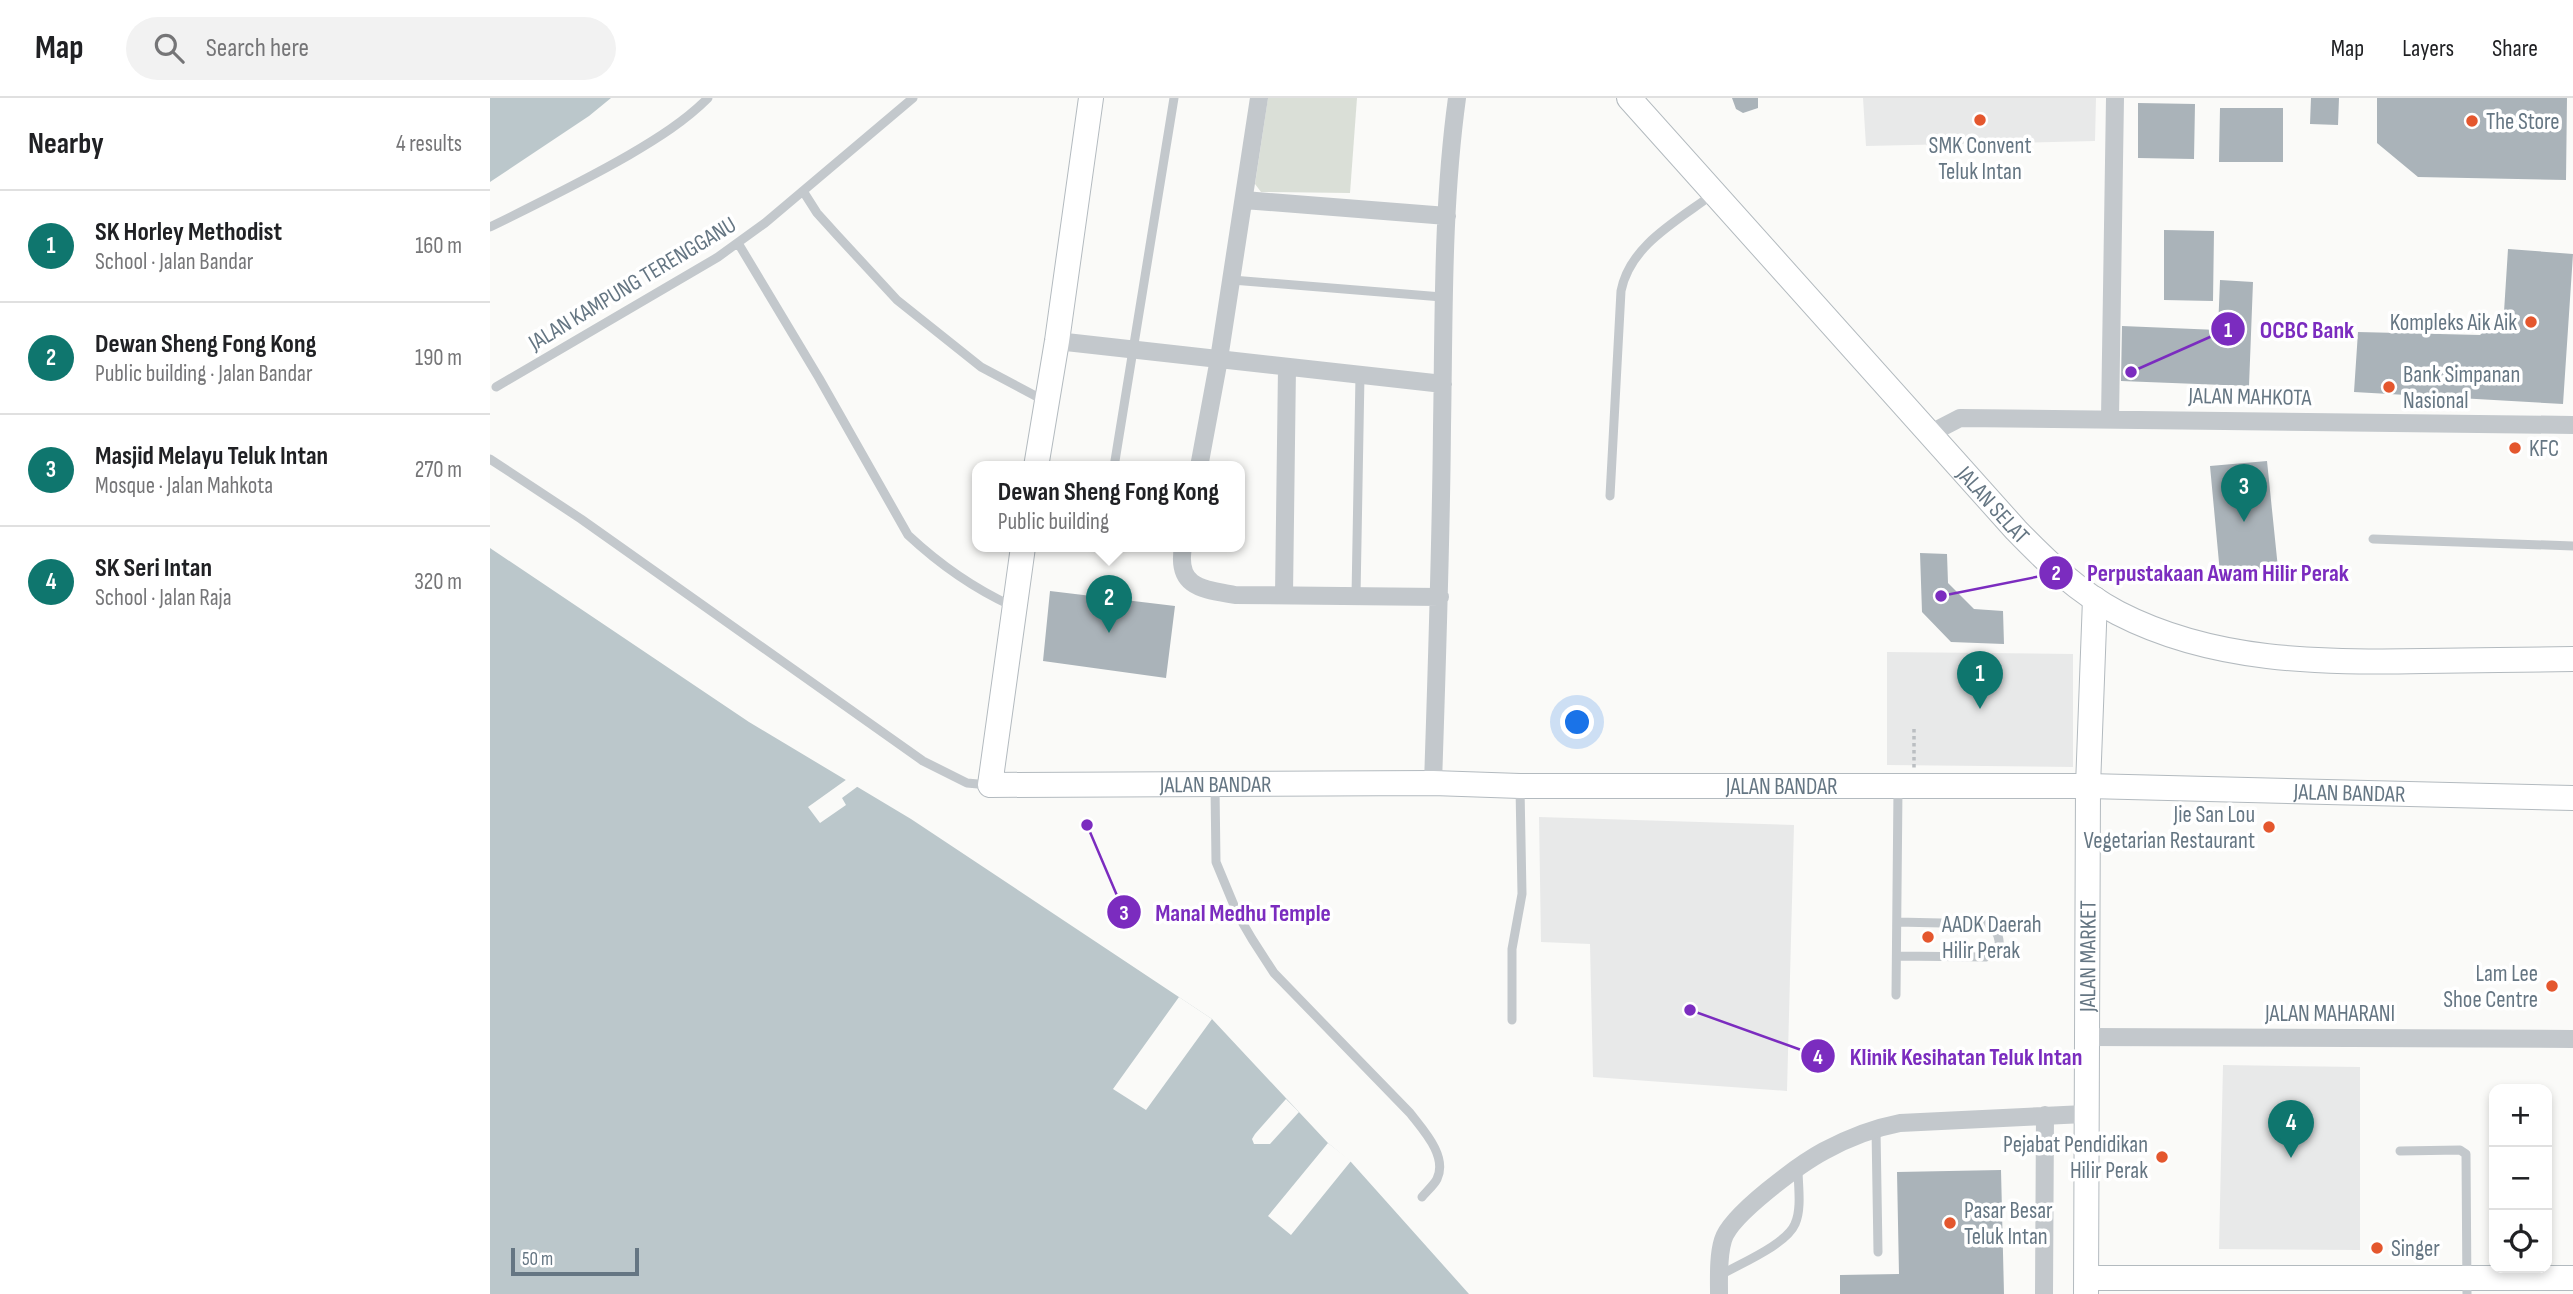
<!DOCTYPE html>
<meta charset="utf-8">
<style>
:root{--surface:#fff;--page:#f2f2f2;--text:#202124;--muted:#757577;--line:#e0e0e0;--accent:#0f766e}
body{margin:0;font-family:"Sofia Sans Condensed",sans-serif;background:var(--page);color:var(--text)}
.controls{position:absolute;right:21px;bottom:21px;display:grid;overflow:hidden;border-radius:14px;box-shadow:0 4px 10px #0003}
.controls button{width:63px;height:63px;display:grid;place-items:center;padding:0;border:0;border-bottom:2px solid var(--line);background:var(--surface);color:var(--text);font:35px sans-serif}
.scale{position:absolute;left:21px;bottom:18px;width:128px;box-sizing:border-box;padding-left:7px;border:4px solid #657683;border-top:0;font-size:19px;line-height:24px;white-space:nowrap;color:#657683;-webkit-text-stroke:5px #fff;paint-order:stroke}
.you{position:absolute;left:1088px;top:625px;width:24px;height:24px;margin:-18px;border:5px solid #fff;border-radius:50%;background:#1a73e8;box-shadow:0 0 0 10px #1a73e833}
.badge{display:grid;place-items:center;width:46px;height:46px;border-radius:50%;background:var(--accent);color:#fff;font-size:23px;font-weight:700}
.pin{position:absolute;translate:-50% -58px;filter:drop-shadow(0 2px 4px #0008)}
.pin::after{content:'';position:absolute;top:37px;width:24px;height:21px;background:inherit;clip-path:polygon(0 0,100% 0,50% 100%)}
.popup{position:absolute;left:482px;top:363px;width:273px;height:91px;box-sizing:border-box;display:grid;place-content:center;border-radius:14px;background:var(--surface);filter:drop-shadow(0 2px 5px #0005);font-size:23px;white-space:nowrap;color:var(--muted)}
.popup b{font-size:26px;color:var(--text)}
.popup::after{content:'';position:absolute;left:50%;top:100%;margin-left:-14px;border:14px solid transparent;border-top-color:var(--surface)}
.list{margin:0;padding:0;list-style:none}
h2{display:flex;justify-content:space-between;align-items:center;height:91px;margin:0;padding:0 28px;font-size:30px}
h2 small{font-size:23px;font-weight:400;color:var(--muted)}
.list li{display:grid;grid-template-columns:46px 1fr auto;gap:21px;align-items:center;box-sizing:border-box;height:112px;padding:0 28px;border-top:2px solid var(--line)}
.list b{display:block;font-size:26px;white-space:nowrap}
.list p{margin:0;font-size:23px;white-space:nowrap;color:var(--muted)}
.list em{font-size:23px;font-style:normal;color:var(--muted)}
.icon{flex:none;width:38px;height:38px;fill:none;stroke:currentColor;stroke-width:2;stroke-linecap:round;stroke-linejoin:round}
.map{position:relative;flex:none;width:2083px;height:1196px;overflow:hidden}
header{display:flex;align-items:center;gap:42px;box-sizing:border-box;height:98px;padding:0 35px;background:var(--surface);border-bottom:2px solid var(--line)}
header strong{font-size:33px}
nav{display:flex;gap:38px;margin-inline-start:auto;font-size:24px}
.search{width:490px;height:63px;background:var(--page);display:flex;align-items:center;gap:18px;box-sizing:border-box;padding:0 24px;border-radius:38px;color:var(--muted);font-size:26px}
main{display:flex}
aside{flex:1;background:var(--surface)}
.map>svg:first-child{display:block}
</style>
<header>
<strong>Map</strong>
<div class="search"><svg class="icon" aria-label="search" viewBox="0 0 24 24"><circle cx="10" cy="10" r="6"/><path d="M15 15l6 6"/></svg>Search here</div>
<nav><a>Map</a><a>Layers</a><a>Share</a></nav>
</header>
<main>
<aside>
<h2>Nearby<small>4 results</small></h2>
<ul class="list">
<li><span class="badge">1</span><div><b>SK Horley Methodist</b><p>School · Jalan Bandar</p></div><em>160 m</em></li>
<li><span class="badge">2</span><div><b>Dewan Sheng Fong Kong</b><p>Public building · Jalan Bandar</p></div><em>190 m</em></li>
<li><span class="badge">3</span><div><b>Masjid Melayu Teluk Intan</b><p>Mosque · Jalan Mahkota</p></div><em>270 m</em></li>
<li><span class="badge">4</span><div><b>SK Seri Intan</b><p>School · Jalan Raja</p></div><em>320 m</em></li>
</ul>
</aside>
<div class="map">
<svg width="2083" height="1196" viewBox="0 0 2083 1196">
<rect width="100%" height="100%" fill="#fafaf8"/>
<path fill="#e8e9e9" d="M1373 0H1606L1605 43 1376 48Z
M1397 554 1583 556V669L1397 667Z
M1049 719 1304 727 1297 993 1103 979 1100 846 1051 844Z
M1733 967 1870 969V1152L1729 1151Z"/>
<path fill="#dadfd7" d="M778 0H867L860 95 771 94 765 86Z"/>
<path fill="#bbc7cb" d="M0 0H121L99 18 0 84Z
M0 450 259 624 421 721 722 921 838 1045 861 1064 979 1196H0Z"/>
<path fill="#fafaf8" d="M360 679 371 686 352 700 356 707 330 725 318 709Z
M689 899 722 921 656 1012 623 991Z
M796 1001 809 1014 780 1046H764L762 1041 765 1036Z
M838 1045 861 1063 801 1137 778 1118Z"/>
<path fill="#aab3b9" d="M1242 0H1268V10L1253 15 1246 11Z
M1821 0H1849L1848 27 1820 26Z
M1887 0H2077L2076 82 1928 79 1887 45Z
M1648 5 1705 6 1704 61 1648 60Z
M1730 10H1793V64H1729Z
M1674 132 1724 133 1723 203 1674 202Z
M2018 151 2083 156 2073 306 1864 294 1868 234 1990 237 2014 214Z
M1730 182 1763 184 1759 288 1631 283 1632 228 1728 232Z
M1777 363 1789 480 1731 486 1720 368Z
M1430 455 1457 456 1458 485 1484 511 1513 513 1514 546 1461 544 1432 514Z
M560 493 685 508 676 580 553 563Z
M1511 1072 1514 1196H1350V1177L1409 1176 1407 1074Z"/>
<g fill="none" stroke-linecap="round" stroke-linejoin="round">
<defs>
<g id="secondary">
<path id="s1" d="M1139 0 1526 432C1557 464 1588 494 1628 515 1723 564 1830 565 1934 563 1984 562 2033 562 2083 561"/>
<path d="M546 369 567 243 601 0"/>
<path id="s2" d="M533 449 500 687 943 685 1030 688H1598L2083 700"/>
<path d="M1597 1180H2083"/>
<path id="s3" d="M1596 1196 1598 688 1605 501"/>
</g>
</defs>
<use href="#secondary" stroke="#b3babf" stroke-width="26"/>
<path stroke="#bbbfc2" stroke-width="3.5" stroke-dasharray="3.5 3.5" stroke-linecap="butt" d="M1424 631V670"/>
<path stroke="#c3c8cc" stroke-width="9" d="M313 93 327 115 346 136 407 202 491 269 555 303
M0 129C47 106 94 83 139 57 168 40 195 23 218 0
M248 145 329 280 418 437C448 465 485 491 522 508
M742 182 952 199
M6 289 228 159 275 125 423 0
M0 361 91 421 433 663 477 685 499 687
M624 369 684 0
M1120 398 1131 193C1140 147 1187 123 1223 96
M1883 441 2083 448
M866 498 870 277
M725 689 726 764 748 817 762 841 784 875 920 1015C933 1032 958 1058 947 1081 944 1087 936 1094 932 1099
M1407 858 1496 859C1515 853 1512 834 1496 826L1407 824
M1406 897 1408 691
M1022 922V851L1032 796 1030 690
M1386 1031 1388 1154
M1910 1053 1970 1052 1976 1056 1977 1196
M1229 1178C1249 1166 1296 1147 1305 1126 1312 1111 1308 1087 1308 1071"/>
<path stroke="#c3c8cc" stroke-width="18" d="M754 102 957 118
M567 243 953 286
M1620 321 1625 0
M1441 335 1470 320 2083 327
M709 369 729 261 769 0
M693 449C686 490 713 491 745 497L950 499
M794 497 797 269
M943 685C947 566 951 448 952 329 954 219 952 109 967 0
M1598 939 2083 941
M1229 1196C1229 1179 1228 1158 1233 1142 1240 1117 1310 1066 1334 1053 1358 1040 1384 1030 1410 1025L1595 1016
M1554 1196 1555 1017"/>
<use href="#secondary" stroke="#fff" stroke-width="24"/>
</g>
<g fill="#e4572e" stroke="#fff" stroke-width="2.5">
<circle cx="1490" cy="22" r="7"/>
<circle cx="1982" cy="23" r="7"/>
<circle cx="2041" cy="224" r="7"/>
<circle cx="1899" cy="289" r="7"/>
<circle cx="2025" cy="350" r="7"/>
<circle cx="1779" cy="729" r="7"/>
<circle cx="1438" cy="839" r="7"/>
<circle cx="2062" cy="888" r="7"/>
<circle cx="1672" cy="1059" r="7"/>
<circle cx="1460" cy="1125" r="7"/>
<circle cx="1887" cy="1150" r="7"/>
</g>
<g text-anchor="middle" stroke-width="7" stroke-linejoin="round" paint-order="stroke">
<g font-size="23" fill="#657683" stroke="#fff" text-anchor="start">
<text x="1996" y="31">The Store</text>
<text x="1490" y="55" text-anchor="middle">SMK Convent<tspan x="1490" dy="26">Teluk Intan</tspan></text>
<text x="2027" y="232" text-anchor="end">Kompleks Aik Aik</text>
<text x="1913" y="284">Bank Simpanan<tspan x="1913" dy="26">Nasional</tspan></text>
<text x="2039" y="358">KFC</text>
<text x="1765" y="724" text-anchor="end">Jie San Lou<tspan x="1765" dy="26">Vegetarian Restaurant</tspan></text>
<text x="1452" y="834">AADK Daerah<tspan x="1452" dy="26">Hilir Perak</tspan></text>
<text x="2048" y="883" text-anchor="end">Lam Lee<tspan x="2048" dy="26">Shoe Centre</tspan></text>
<text x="1658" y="1054" text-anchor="end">Pejabat Pendidikan<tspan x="1658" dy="26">Hilir Perak</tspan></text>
<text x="1474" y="1120">Pasar Besar<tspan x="1474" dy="26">Teluk Intan</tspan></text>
<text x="1901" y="1158">Singer</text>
</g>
<g font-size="23" fill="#657683" stroke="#fff">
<text transform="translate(142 185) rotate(-31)" y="8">JALAN KAMPUNG TERENGGANU</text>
<text transform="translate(1760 298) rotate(1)" y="8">JALAN MAHKOTA</text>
<text dy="8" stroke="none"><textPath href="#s1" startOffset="546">JALAN SELAT</textPath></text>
<text dy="8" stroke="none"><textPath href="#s2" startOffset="466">JALAN BANDAR</textPath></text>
<text dy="8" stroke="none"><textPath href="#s2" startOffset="1032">JALAN BANDAR</textPath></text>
<text dy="8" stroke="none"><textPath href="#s2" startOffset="1600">JALAN BANDAR</textPath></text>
<text dy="8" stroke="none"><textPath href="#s3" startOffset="338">JALAN MARKET</textPath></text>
<text x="1840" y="923">JALAN MAHARANI</text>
</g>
</g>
<path fill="none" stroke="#7b2cbf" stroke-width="2.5" d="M1641 274L1738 231M1451 498L1566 475M597 727L634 814M1200 912L1328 958"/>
<g fill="#7b2cbf" stroke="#fff" stroke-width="2.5">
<circle cx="1641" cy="274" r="7"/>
<circle cx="1451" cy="498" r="7"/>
<circle cx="597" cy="727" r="7"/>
<circle cx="1200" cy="912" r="7"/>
<circle cx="1738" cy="231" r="18"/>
<circle cx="1566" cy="475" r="18"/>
<circle cx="634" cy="814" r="18"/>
<circle cx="1328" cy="958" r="18"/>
</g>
<g font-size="21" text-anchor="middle" font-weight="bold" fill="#fff">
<text x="1738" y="239">1</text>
<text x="1566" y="482">2</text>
<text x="634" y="822">3</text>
<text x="1328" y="966">4</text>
</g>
<g font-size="24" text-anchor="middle" font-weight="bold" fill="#7b2cbf" stroke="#fff" stroke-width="7" stroke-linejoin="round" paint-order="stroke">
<text x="1817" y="240">OCBC Bank</text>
<text x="1728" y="483">Perpustakaan Awam Hilir Perak</text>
<text x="753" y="823">Manal Medhu Temple</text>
<text x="1476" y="967">Klinik Kesihatan Teluk Intan</text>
</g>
</svg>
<div class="controls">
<button>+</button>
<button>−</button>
<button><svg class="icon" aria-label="locate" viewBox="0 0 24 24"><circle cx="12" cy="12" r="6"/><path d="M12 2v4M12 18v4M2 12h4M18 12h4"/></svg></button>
</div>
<div class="scale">50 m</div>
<div class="you"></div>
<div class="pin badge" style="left:1490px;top:611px">1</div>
<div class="pin badge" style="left:619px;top:535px">2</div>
<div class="popup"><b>Dewan Sheng Fong Kong</b>Public building</div>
<div class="pin badge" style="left:1754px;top:424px">3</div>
<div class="pin badge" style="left:1801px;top:1060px">4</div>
</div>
</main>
